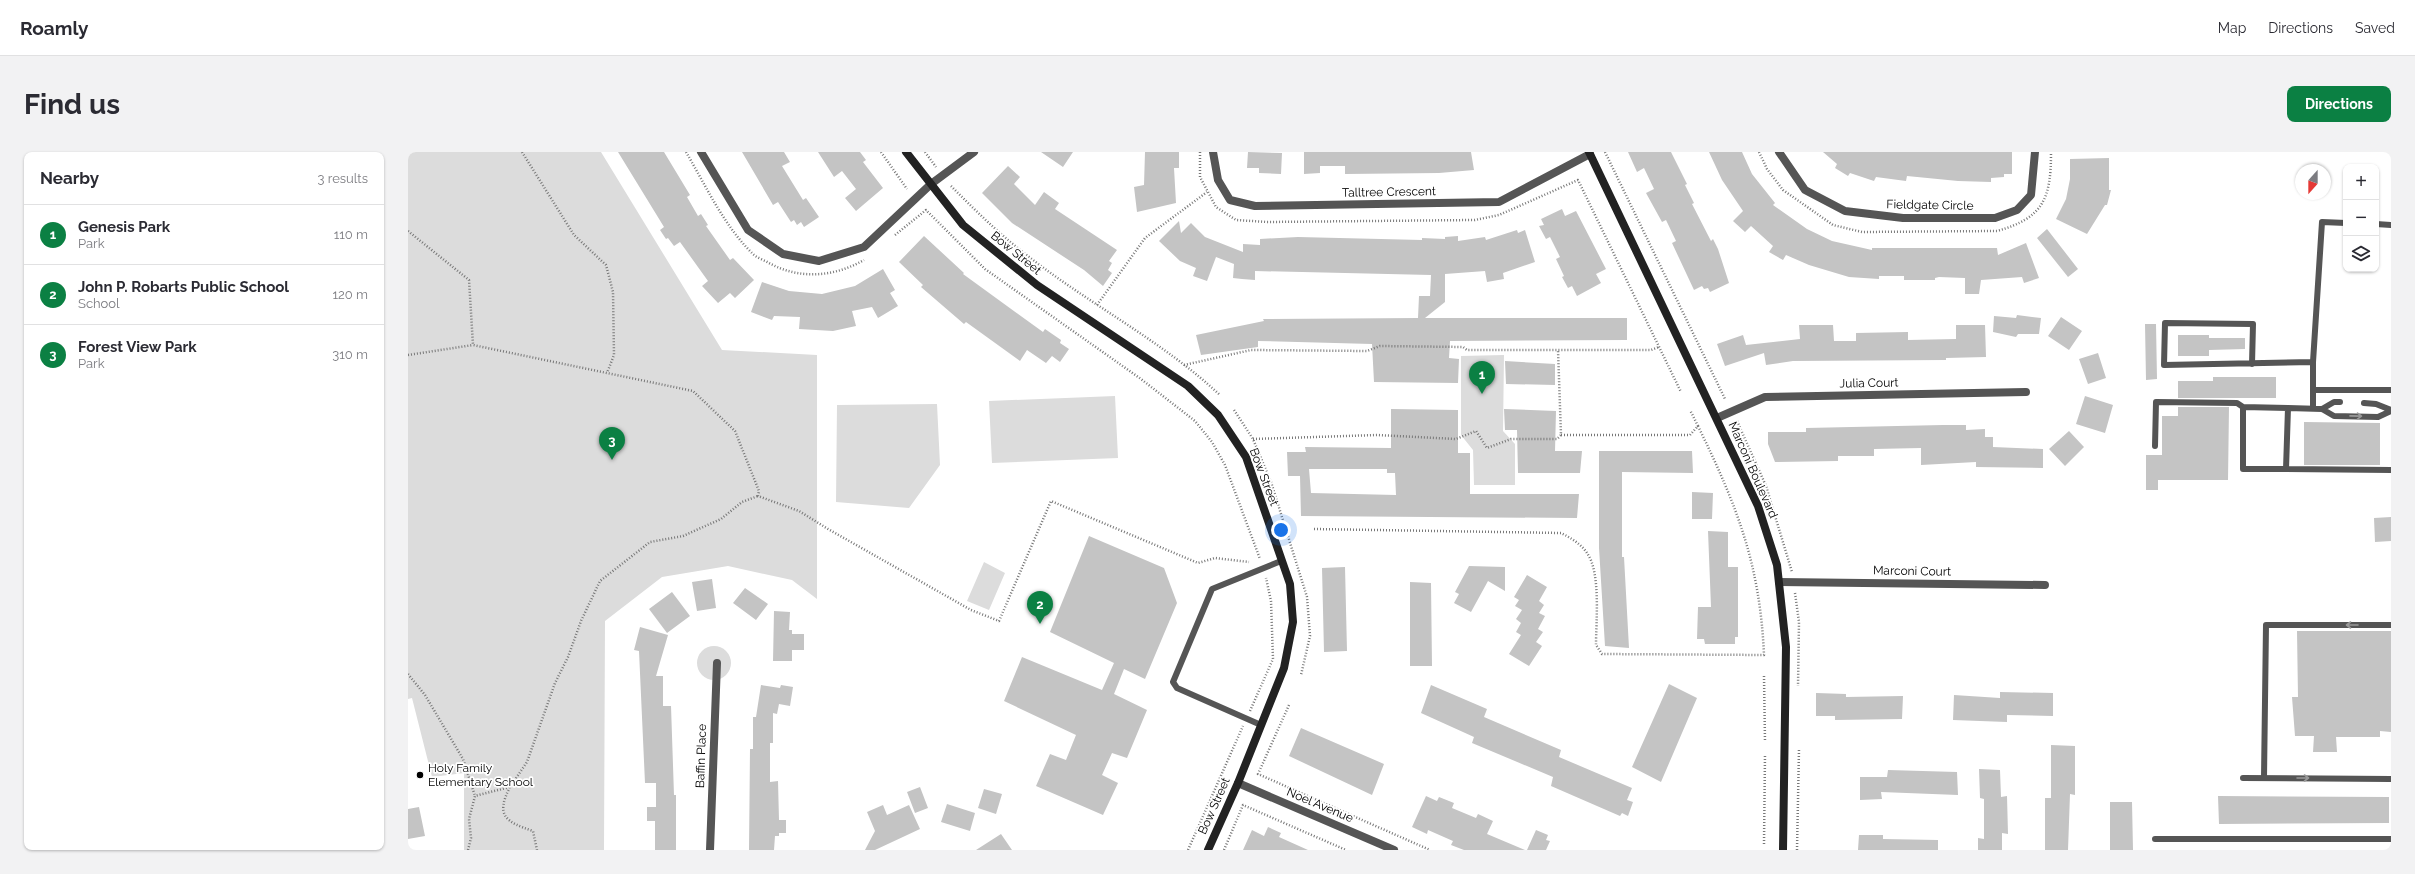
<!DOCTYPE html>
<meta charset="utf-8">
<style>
:root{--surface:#fff;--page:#f2f2f3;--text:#2b2b33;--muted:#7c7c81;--line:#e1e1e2;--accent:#0b8043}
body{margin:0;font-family:Raleway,sans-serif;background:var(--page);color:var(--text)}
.controls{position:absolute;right:12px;top:12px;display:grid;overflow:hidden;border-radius:8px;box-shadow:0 1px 3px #0004}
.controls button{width:36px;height:36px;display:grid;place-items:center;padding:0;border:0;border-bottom:1px solid var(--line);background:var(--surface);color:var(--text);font:20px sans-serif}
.compass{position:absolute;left:1887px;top:12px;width:36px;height:36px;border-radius:50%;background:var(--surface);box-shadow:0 1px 3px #0004;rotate:201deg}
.you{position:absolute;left:873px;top:378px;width:14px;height:14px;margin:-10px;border:3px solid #fff;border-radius:50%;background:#1a73e8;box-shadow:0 0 0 6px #1a73e833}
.badge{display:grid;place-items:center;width:26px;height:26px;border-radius:50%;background:var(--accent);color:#fff;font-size:13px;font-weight:700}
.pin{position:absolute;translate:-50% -33px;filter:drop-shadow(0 1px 2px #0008)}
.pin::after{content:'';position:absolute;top:21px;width:14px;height:12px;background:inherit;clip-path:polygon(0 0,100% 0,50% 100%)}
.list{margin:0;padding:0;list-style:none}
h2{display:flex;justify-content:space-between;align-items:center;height:52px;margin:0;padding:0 16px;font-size:17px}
h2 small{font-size:13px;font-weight:400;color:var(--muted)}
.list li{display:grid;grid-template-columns:26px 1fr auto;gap:12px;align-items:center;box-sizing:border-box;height:60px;padding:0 16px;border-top:1px solid var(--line)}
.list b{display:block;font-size:15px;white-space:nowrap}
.list p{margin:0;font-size:13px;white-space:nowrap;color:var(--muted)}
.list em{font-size:13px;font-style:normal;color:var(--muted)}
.icon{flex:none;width:22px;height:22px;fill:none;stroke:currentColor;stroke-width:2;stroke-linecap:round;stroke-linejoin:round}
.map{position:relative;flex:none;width:1983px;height:698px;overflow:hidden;border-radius:8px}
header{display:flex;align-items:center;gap:24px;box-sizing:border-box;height:56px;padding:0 20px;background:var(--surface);border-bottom:1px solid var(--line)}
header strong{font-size:19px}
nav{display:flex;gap:22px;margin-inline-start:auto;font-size:14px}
.intro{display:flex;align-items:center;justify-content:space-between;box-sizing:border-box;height:96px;padding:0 24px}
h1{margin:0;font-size:28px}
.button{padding:10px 18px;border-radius:8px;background:var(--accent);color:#fff;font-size:14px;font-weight:700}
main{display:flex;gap:24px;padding:0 24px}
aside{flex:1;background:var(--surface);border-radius:8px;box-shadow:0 1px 3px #0004}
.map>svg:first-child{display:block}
</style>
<header>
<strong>Roamly</strong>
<nav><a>Map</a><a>Directions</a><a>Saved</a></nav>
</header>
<div class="intro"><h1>Find us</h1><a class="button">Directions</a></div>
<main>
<aside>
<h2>Nearby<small>3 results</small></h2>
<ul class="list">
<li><span class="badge">1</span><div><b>Genesis Park</b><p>Park</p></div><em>110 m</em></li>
<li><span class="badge">2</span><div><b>John P. Robarts Public School</b><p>School</p></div><em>120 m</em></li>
<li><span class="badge">3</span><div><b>Forest View Park</b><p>Park</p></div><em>310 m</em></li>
</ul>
</aside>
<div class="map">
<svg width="1983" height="698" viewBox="0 0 1983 698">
<rect width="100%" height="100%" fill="#fff"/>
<path fill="#dcdcdc" d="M0 0H193L314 198 409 203V447L384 428 320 414 254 425 197 469 196 698H56V621L24 625 4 546 0 547Z
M1096 203 1095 279 1107 292V333H1066L1065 298 1053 283V204Z
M707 244 710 306 584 311 581 249Z
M529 252 532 313 501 356 428 350 429 253Z
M576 410 597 421 581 458 559 449Z
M289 511a17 17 0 1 1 34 0a17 17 0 1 1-34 0Z"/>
<path fill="#c4c4c4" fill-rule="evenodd" d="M210 0H256L282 43 279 45 290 64 293 62 300 73 298 74 322 108 325 106 346 128 327 146 322 141 310 151 294 134 300 129 272 90 266 94 260 86 258 87 252 78 256 75Z
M334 0H376L382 10 374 14 395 48 398 46 411 65 396 75 393 70 389 73 386 68 383 70 370 50 365 53Z
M410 0H452L458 8 455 10 475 36 448 59 437 46 448 37 434 19 426 25Z
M633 0H665L655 15Z
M737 0H771V16H766L768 51 729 60 726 35 736 33Z
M840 0 874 1 873 22 851 21V16H839Z
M896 0H1063L1066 18 1031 21 937 22V14H912V21L896 22Z
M1220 0H1263L1279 32 1277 33 1286 51 1284 52 1303 89 1305 87 1310 97 1321 131 1302 140 1300 136 1296 137 1294 134 1286 138 1264 91 1268 89 1258 68 1254 70 1238 41 1246 37 1236 16 1229 20Z
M1301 0H1334L1344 22 1367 51 1365 53 1399 77 1424 89 1464 98V96H1589L1590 103 1618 91 1631 126 1616 131 1614 125 1573 128 1571 142H1557V126L1531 125 1527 126V128H1496V124H1471V127L1441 125 1401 113 1378 103 1375 108 1361 100 1365 94 1343 74 1337 80 1325 69 1335 59 1314 28Z
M1415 0H1604V22H1596V25L1583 26V30L1550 29 1499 24 1498 29 1468 25 1466 29 1442 21 1440 24 1427 16 1429 12Z
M1701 6V38H1703L1699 53H1697L1679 82 1648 67 1658 47 1662 27V7Z
M600 14 612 25 606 32 627 53 636 40 651 51 647 57 709 98 701 109 704 111 700 118 704 121 695 134 676 118 604 71 574 41Z
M1154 57 1157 64 1168 59 1198 117 1188 122 1193 131 1169 144 1164 134 1160 136 1154 125 1156 124 1148 107 1152 105 1142 85 1138 87 1131 74 1136 73 1133 67Z
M771 69 773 81 783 71 797 85 835 100V92L852 93V87L890 85 1014 88V86L1037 87V85L1050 84V89L1077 85 1078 88 1109 78 1110 81 1117 78 1127 110 1095 121 1096 127 1079 130 1077 119 1037 122V150L1017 166H1219V188L1042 189 1041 206 1051 207 1050 231 966 230 964 192 850 189V195L793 203 788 183 856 169 855 167 1010 166 1011 144H1022L1023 123 847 119V128L834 127 825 126 826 112 808 105 799 129 785 124 788 116 772 109 751 89Z
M1639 77 1670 117 1660 125 1629 86Z
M516 84 556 121 555 122 635 180 637 177 653 188 652 191 661 197 652 210 644 204 638 211 619 198 612 209 558 170 556 172 513 135 515 133 491 110Z
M475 117 487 138 482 141 490 154 470 166 464 155 444 159 448 174 425 179 391 177 392 165 366 164 364 168 343 160 354 130 381 139 414 142 447 134Z
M1609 163 1633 166 1631 182H1610L1608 185 1585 180 1586 164 1608 166Z
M1653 165 1674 179 1661 198 1640 184Z
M1737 172H1748L1749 227 1738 228Z
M1391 173H1425L1426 189H1448V181L1500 180V188L1548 187V173H1577L1578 205 1538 206V208L1385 209 1358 213 1356 201 1317 214 1309 192 1335 183 1338 193 1392 187Z
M1770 183H1801V186H1837V197L1801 198V204H1770Z
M1690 201 1698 226 1680 232 1671 207Z
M1097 209 1147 212V233L1098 232Z
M1805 225H1868V246H1770V229H1805Z
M1677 244 1705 253 1697 281 1668 272Z
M1770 255H1821L1820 328H1750V338H1738V303H1754V264H1770Z
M983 257 1050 258V301H1062V342H1171L1169 366 893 364 892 324H880L879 300H898L897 295 983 296ZM901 317H979V321H987L988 343 903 341Z
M1096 257 1148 259 1147 299H1174L1172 321H1110L1109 278H1097Z
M1896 270 1972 271V313H1896Z
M1535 273H1558V278L1577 277V285H1585V295L1635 297V316L1568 315V310L1513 313V296L1466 297V304H1430V309L1367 310 1360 292V280H1398V276Z
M1661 279 1676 295 1657 314 1641 297Z
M1191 299H1284L1285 321 1214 320V405H1216L1221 496 1197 494 1191 396Z
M1284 340 1305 341 1304 367H1284Z
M1983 365V389L1967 390 1966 366Z
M1300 379 1320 380V415H1330V485H1327V492H1297L1296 487H1289L1290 455H1303Z
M681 384 756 416 769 451 737 527 716 517 706 542 739 558 719 606 704 601 694 623 710 631 695 663 628 634 642 602 658 608 668 583 596 549 614 505 694 538 706 511 642 480Z
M1061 414 1097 415V439L1080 429 1063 460 1046 451 1051 442 1047 440Z
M937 415 939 499 916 500 914 416Z
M1119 423 1139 435 1131 449 1136 453 1131 461 1137 464 1130 477 1135 480 1128 490 1134 494 1121 514 1101 502 1113 483 1108 480 1113 471 1108 467 1114 458 1107 454 1111 448 1106 445Z
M304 427 308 456 289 459 284 430Z
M1002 430 1023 431 1024 514H1002Z
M337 436 360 452 348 468 325 451Z
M264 440 282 464 259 481 241 457Z
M366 459 382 460 381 478H384V482H396V498H384V509H365Z
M232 475 260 483 248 524H255V554H263L266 643H268V698H247V669H239V655H248V631H237L231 499 226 498Z
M1889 479H1983V580L1972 579V585H1928L1929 600H1905L1906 584H1887L1884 545H1890Z
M1261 532 1289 546 1253 630 1224 615Z
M353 533 372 536 373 533 385 535 382 554 371 552 369 562 365 561V591H362V630L370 629 371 668H378V681H371V684H367L366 698H341L342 597H345V565H348Z
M1023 533 1079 557 1076 565 1153 598 1151 605 1224 636 1219 648 1225 650 1220 664 1214 661 1212 664 1143 634 1145 625 1064 591 1066 585 1013 561Z
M1592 540 1645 541V564L1599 563V570L1545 568 1546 543 1592 546Z
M1408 541 1438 542V545L1495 544 1494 567 1427 568V564H1408Z
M893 576 976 612 964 643 881 604Z
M1643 593 1667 594V643L1662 642 1660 698H1637V646H1643Z
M1571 617 1592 618 1593 645 1599 644 1600 682 1594 681V698H1570V686L1576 687V647L1572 646Z
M1480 618 1549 620 1550 643 1473 640 1474 647 1452 648V625H1479Z
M512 635 520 656 507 661 499 640Z
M576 637 594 642 588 662 570 656Z
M1018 644 1029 649 1031 645 1046 651 1044 656 1068 666 1070 662 1085 669 1079 682 1117 698H1056L1043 693 1045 689 1020 678 1019 682 1004 675Z
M1810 644 1981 645V671L1811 672Z
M1702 650H1724L1725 698H1702Z
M539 652 567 661 562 679 533 670Z
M475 653 479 663 501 653 512 677 467 698H457L467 679 459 660Z
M11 655 17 684 0 687V657Z
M860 675 873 681 871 685 900 698H835L844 678 856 684Z
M1128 678 1140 683 1138 688 1142 689 1138 698H1119Z
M593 682 604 698H568Z
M1451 683H1475V687L1530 688V698H1450Z"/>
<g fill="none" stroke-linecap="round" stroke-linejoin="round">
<path stroke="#777" stroke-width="2.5" stroke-dasharray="1 2" stroke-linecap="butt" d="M114 0 166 83 198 113 205 140 206 203 199 221
M278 0C298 34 316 74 345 102 349 106 356 108 361 111 392 128 426 125 456 108
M473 0 499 37
M517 0 528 15
M792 0V25L808 55 828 68 859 70 1067 68 1091 63 1170 28 1273 240
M1197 0 1317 247
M1351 0 1359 17 1375 38 1425 73 1454 80 1589 79C1636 66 1643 46 1643 0
M543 34C566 57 590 81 616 101 679 151 753 188 812 243
M0 79 61 128 65 193 285 239 327 279 351 339 350 344 391 359 420 377 563 458 591 469 643 349 790 411 807 406 841 410
M487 83 518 58 577 117 733 227 787 269 804 290 817 313 852 407
M689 153 737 86 799 40
M0 203 65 193
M776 213 843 198 959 199 972 194 1055 195 1059 198H1243L1251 195
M826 258 845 287 863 330 899 445 902 484 893 523
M1329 269 1358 334 1384 420
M1153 283H1282L1290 274 1282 258
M845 287 969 283 1048 287 1068 279 1079 296 1103 287H1149L1153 283 1150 198
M906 377 1153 381C1163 386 1173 392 1179 401 1193 420 1188 470 1188 493L1194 502 1356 503C1352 412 1329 354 1290 274
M1387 441 1391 470 1390 534
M0 522 17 543 55 607 67 644
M1356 524 1357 590
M881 553 850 622 1022 698
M842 559 865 507 863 449 858 426
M102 635C87 664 98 670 125 679L129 698
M1356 692 1357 602
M60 698 63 686 61 667 67 644 102 635 119 610 147 531 160 505 173 469 192 429 242 390 275 384 313 367 334 350 350 344
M780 698 835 574
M816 698 835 653 938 698
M1389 698 1391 597"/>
<path stroke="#555" stroke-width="6" d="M1968 72 1983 73
M1905 210 1914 70 1938 71
M1844 212 1845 172 1757 171 1756 213 1905 210V256
M1905 238H1983
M1956 251 1968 252 1983 258
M1914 257 1926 250H1932
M1983 259 1970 265 1926 264 1914 257 1880 256 1878 317 1983 318
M1747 294 1748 250 1829 251 1835 255
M1878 317H1835V255L1880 256
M853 573 769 536 765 530 804 437 873 409
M1835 626 1983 627
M1856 626 1858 473H1983
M1747 687H1983"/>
<path stroke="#555" stroke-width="8" d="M293 0 340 78 375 102 411 109 456 95 523 32 566 0
M805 0 810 28 822 48 847 54 1091 50 1182 2
M1371 0 1397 38 1437 59 1495 66H1587L1609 58 1623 43 1627 0
M1309 266 1357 245 1618 240
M1371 430 1637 433
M830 631 986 698
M302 698 309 511"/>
<path stroke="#222" stroke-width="8" d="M498 0 555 73 629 133 780 234 810 263 838 305 882 432 885 470 876 516 830 631 800 698
M1181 0 1350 354 1369 413 1378 495 1375 698"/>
</g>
<defs><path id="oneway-shaft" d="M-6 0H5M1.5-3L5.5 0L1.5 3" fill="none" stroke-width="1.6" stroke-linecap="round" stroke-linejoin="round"/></defs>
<g stroke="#999">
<use href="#oneway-shaft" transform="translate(1948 264) rotate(1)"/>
<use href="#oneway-shaft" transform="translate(1944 473) rotate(-180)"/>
<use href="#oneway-shaft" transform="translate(1895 626)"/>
</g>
<circle fill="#000" stroke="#fff" stroke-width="1.5" cx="12" cy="623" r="4"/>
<g text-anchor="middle" stroke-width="3.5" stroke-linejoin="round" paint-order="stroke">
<g font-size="12" fill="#000" stroke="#fff">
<text transform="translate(981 40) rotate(-1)" y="4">Talltree Crescent</text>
<text transform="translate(1522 53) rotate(1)" y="4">Fieldgate Circle</text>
<text transform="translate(608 101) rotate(39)" y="4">Bow Street</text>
<text transform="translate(1461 231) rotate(-1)" y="4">Julia Court</text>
<text transform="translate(1345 318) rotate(66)" y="4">Marconi Boulevard</text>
<text transform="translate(856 325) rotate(69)" y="4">Bow Street</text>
<text transform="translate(1504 419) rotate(1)" y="4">Marconi Court</text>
<text transform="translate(293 604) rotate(-88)" y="4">Baffin Place</text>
<text transform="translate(912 653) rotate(23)" y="4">Noel Avenue</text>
<text transform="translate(806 654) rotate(-66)" y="4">Bow Street</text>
</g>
<g font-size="12" fill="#000" stroke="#fff" text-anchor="start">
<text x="20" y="620">Holy Family<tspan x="20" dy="14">Elementary School</tspan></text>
</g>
</g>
</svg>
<div class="controls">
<button>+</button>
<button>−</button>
<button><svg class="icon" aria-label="layers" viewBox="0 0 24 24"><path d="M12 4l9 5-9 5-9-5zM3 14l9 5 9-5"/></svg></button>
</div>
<svg class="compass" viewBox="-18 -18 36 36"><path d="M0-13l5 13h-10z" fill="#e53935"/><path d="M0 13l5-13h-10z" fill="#7c7c81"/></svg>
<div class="you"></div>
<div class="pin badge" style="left:1074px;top:242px">1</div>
<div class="pin badge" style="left:632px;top:472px">2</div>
<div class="pin badge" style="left:204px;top:308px">3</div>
</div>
</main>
